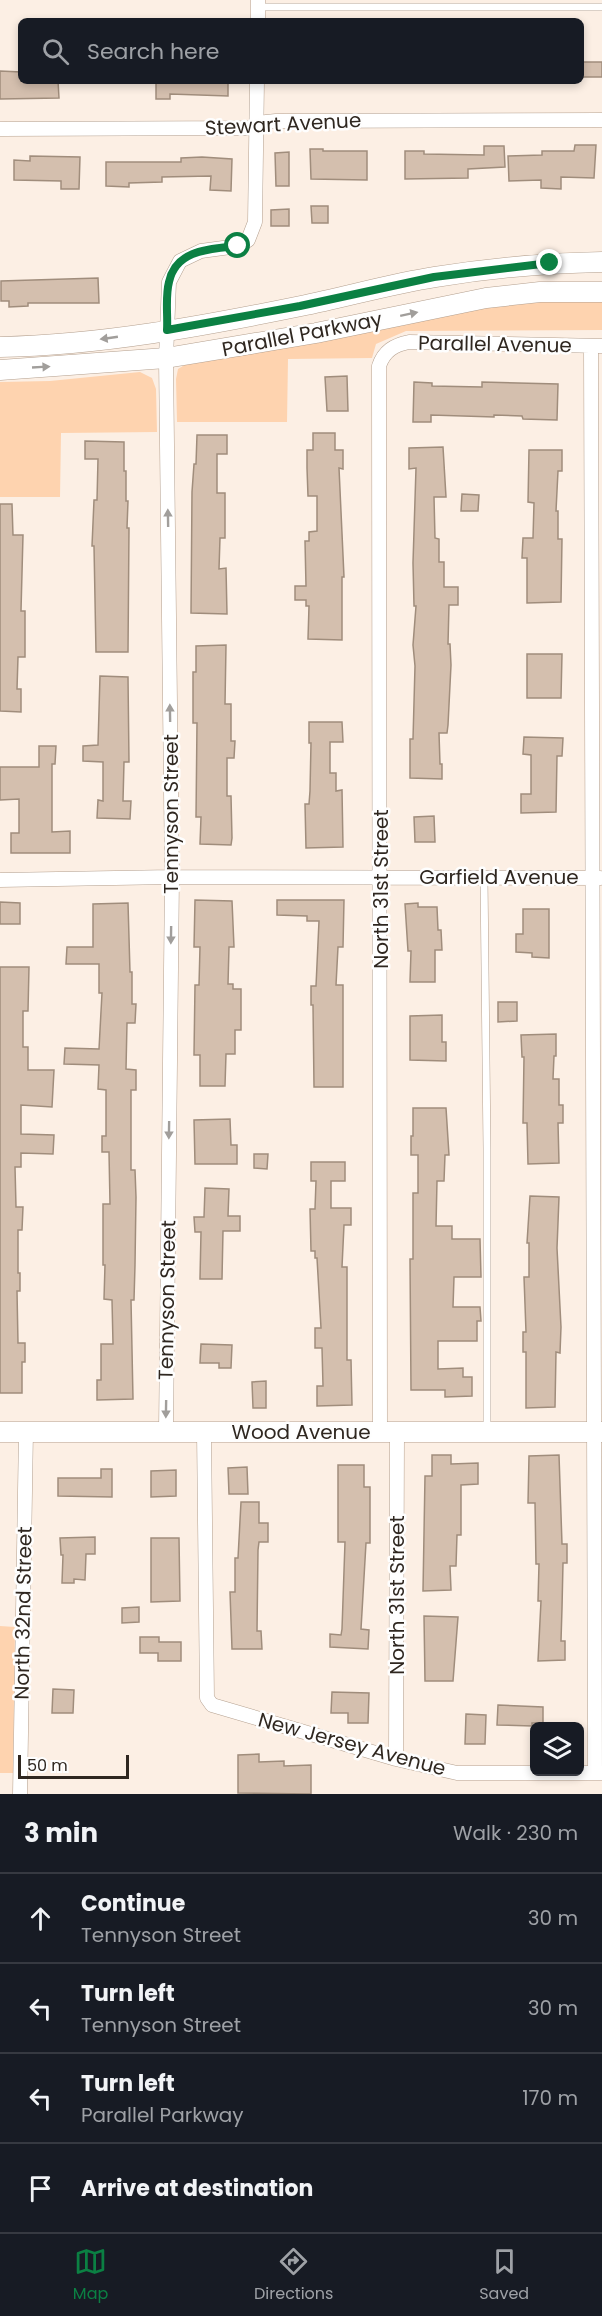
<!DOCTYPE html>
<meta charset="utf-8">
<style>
:root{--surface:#171b24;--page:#20242c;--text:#f1f3f6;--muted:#9ea1a6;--line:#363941;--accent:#0b8043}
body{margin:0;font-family:Poppins,sans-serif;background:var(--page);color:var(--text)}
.controls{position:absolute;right:18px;bottom:18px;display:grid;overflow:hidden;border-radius:9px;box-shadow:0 3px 9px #0003}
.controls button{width:54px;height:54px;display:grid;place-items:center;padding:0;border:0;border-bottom:2px solid var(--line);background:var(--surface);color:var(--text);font:30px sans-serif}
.scale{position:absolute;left:18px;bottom:15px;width:111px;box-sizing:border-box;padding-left:6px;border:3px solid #2f2720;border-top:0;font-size:16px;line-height:21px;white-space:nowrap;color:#2f2720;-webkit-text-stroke:4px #fefefe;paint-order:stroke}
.stop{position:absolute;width:18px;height:18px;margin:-14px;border:4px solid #0b8043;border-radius:50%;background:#fff}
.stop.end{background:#0b8043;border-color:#fff;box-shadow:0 2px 6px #0008}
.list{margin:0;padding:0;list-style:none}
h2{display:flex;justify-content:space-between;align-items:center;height:78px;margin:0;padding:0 24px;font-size:26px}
h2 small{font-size:20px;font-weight:400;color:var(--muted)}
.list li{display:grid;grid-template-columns:39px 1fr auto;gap:18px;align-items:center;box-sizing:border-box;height:90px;padding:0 24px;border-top:2px solid var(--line)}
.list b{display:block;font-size:22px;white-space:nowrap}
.list p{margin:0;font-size:20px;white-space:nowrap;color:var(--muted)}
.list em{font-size:20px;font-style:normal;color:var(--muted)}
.icon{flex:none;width:33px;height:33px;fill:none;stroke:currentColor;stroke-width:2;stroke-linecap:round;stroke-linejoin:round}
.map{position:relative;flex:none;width:602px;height:1794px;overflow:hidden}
.search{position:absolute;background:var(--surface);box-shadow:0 3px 9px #0003;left:18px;right:18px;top:18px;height:66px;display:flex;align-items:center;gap:15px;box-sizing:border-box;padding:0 21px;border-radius:9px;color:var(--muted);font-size:22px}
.sheet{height:438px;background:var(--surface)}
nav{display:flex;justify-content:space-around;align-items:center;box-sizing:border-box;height:84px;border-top:2px solid var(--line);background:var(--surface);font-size:16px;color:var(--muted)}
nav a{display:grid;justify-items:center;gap:3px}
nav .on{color:var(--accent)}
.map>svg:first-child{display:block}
</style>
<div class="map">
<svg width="602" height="1794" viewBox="0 0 602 1794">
<rect width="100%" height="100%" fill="#fcefe4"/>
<path fill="#fed3af" d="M602 300V330L406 331 376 344 372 358 288 359 287 422H177L176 379 178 369 186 364 497 305 540 301Z
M140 372 152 378 156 389 157 432 61 433 60 497H0V382L50 381Z
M0 1626 15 1627 13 1773H0Z"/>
<path fill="#d4bfae" stroke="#a08d7c" stroke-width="1.5" d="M581 62H602V77H581Z
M0 71 21 72V81H58L59 98 0 99Z
M156 81H228V96L170 94V99H156Z
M575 145H596L594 178 561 177V189L541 188V180L509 181 508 156 542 155V151H574Z
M484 146H504L505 167 468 169V178L405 179V151H424V154L484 155Z
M310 149H323V151H367V180L311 179Z
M289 152V186H276L275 153Z
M30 156 80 157 79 189H61V181L14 180V160L30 161Z
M202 157 232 159 231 191 210 190 211 176 162 177V182L129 183V187L106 186V162H181V158Z
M311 206H328V223H312Z
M289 209V226H271V210Z
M98 278 99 303H28V306L9 307V301H1V281Z
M347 376 348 411H327L325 377Z
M414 382 432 383V386L482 387V382L558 384 557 420 523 419 522 416 494 415V417L431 415V422H413Z
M313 433H335V450H343V469L339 468 344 577H342V640L308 639 309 606H306V600H295V586H306L305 541H309V532L317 531V496H308L307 468V450H313Z
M197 435H227V454H217V493H225V538H220L219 569 226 568 227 614 191 613 192 492 194 464H196Z
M85 441 124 442V471H126V501H128L127 528H129L128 652H96L94 546H92L94 500H97L98 459H85Z
M443 447 446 497H434L435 538 439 539V562H444V587H458V605H449L448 644H450L451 665 448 725 447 733H439L440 764H442V779L410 778V739H413L415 666 413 645 416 606H414L413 563 416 468 409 469V448Z
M529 450H562V471H558L556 511H558V539H562L561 602 527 603V558H522L523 538H533L534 503 528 502Z
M462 494 479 495 478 511H461Z
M0 504H12L13 535H23L21 611H25V657H18L17 689H21V712L0 711Z
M226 645 225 704H231V741H235L234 758H227V796H231L232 838 231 845 200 844 201 817H196L197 723H193V672H196V646Z
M527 654H562L561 698H527Z
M100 676 128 677 129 762H124L123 801H131L130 819 97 818 98 800 103 801V762L83 761V746L98 745Z
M309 722H342L343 742H330V773H336V791L342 790 343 847 306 848 305 804H309L310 791 311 743H309Z
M524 737 563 738 562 756H557L556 812 521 813V794H531V755L523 754Z
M39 746H56L55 764H52V832L70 831V853H11V833H19V799L0 800V767H39Z
M434 816 435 842H415L414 817Z
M195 900 232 901 234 947H229L228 984H233V989H241V1030H235V1054H226L225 1086H200V1055H194L195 985H199L200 947H194Z
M277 900H344L343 947H338L336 985H343V1087H314L313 1005H311V986H316L319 921H307V916L277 915Z
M0 902 20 903V924H0Z
M128 903 130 972H132V1004H136L135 1023H127L126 1069 136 1070V1090H131V1170H135L136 1197 135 1265 134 1300H131L133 1399 97 1400V1380H101V1344H113L112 1300 104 1299 105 1265H103V1204H110L109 1152H102V1136H106V1090L98 1089 99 1065 64 1064 65 1048 99 1049 102 993H99V964H66L67 947H93V904Z
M418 903V907H437L438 930H441L442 950H435V982H410L411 951H408L405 904Z
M523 909H549V958L532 957V953L516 952V934H523Z
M0 967H29L28 1011H23V1047H28V1070H54L52 1107 21 1105V1134L54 1135 53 1154 21 1153V1167H15L16 1207H23L22 1230H18V1273H20V1291H17L18 1343H25V1362H22V1393H0Z
M498 1002H517V1021L498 1022Z
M442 1015V1042H446V1061L410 1060V1016Z
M556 1034V1056H554L553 1079H559V1105H563V1123H558L559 1163 528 1164 527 1123H523L524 1057H522L521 1035Z
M413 1108H446L449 1155H445L444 1181H437L436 1226H452V1239H480L481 1277H454L453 1307H480L481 1321H477V1341H438V1369L463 1368V1377H472V1396L445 1397V1390H411L410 1259H413V1193H418V1155H411V1136H413Z
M230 1119 231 1145H237V1164H195L194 1120Z
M254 1154H268L267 1169 254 1168Z
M311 1162H345V1181H331V1208H351V1225H344L342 1267H347V1360H351L352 1405 317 1406V1386H323L322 1348H315V1328H321L317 1258H315V1251H311L310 1209H315L316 1181H311Z
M205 1188 229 1189 228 1216H240V1231H223L222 1279H200L201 1232H195L194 1217H204Z
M530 1196 559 1197 557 1248 561 1327 560 1353 556 1352 555 1407 526 1408V1352H523V1332H526L524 1277H529V1243H527Z
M201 1344 232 1345 231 1368H219V1363H200Z
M266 1381V1408H253L252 1382Z
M432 1455H451V1464L478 1463V1484L461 1485V1535H457L456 1566H450L451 1590 423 1591 425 1476H432Z
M559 1455 562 1544H567V1563H563L562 1608 561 1641H565V1660L538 1661 541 1601H538L539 1564H536L535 1503H528L529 1456Z
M338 1465H364V1487H370V1543H366L361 1629 369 1630 368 1649 330 1647V1634L341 1635 342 1629 345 1542H338Z
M247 1467 248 1494H229L228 1468Z
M101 1469H112V1497L58 1496V1478H101Z
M176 1470V1496L151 1497V1471Z
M241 1502H259V1523H268V1542H259L258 1550 257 1631H261L262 1649H232L230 1592H235V1558H238Z
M95 1537V1554H86L85 1580 74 1579V1583H62L63 1555H61L60 1538Z
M151 1538H179L180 1601 151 1602Z
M139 1607V1622L122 1623V1608Z
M424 1616 458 1617 453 1681H425Z
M140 1637H159V1642H181V1661H158V1653H140Z
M53 1689 74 1690 73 1713H52Z
M332 1692 369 1693 368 1723H348V1713H331Z
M498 1705 543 1707V1723H532V1726L497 1725Z
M466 1714 486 1715 485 1744H465Z
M259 1754V1762L284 1761V1766L311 1765V1794L238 1793V1755Z"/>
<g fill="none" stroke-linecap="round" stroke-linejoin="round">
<defs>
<path id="lane" d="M258 7H602
M484 877 487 1149V1429"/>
<path id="street" d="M258 21V0
M0 129 256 128 266 122 276 121 602 120
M591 346 595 1773
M0 880 172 877 600 878
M166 1431 172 877 166 358 169 282 180 261 201 251 238 246 248 240 255 222 257 81
M204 1432 207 1698 212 1705 396 1759 457 1773H602
M380 1432 379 366C384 351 394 345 409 342L602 346
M396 1759 397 1432
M20 1794 26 1431"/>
<path id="secondary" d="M0 347C101 345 203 326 301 306 346 297 390 284 435 277 490 268 546 263 602 262
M0 370 166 358 316 333 486 298 540 292H602
M0 1432H602"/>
</defs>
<use href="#lane" stroke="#b4a08f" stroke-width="8"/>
<use href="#street" stroke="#b4a08f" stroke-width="15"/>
<use href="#secondary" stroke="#b4a08f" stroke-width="21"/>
<use href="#lane" stroke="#fff" stroke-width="7"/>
<use href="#street" stroke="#fff" stroke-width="14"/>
<use href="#secondary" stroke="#fff" stroke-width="20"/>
</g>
<defs><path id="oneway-solid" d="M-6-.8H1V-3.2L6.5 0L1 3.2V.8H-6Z" transform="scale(1.5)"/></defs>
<g fill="#a19e9b">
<use href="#oneway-solid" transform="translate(409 314) rotate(-12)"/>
<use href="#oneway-solid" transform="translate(109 338) rotate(172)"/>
<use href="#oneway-solid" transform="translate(41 367) rotate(-3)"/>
<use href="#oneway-solid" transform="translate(168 518) rotate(-91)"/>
<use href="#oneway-solid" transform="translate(170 713) rotate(-91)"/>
<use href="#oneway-solid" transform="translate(171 935) rotate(91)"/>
<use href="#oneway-solid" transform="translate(169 1130) rotate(91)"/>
<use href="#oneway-solid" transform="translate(166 1409) rotate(91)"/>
</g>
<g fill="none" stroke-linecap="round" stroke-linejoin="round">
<path stroke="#0b8043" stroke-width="8" d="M238 246C211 249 176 249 169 282 165 297 168 315 167 330L300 306 434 277 550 263"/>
</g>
<g text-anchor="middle" stroke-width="5" stroke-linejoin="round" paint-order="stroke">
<g font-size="20" fill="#2f2720" stroke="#fefefe">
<text transform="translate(283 124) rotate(-3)" y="7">Stewart Avenue</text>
<text transform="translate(302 334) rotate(-11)" y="7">Parallel Parkway</text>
<text transform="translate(495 344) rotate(1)" y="7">Parallel Avenue</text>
<text transform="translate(171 814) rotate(-90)" y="7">Tennyson Street</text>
<text x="499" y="884">Garfield Avenue</text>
<text transform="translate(381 889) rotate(-90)" y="7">North 31st Street</text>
<text transform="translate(167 1300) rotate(-89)" y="7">Tennyson Street</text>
<text x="301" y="1439">Wood Avenue</text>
<text transform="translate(397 1595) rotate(-90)" y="7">North 31st Street</text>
<text transform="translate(23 1613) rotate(-89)" y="7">North 32nd Street</text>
<text transform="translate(352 1744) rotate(15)" y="7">New Jersey Avenue</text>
</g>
</g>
</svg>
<div class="controls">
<button><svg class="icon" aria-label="layers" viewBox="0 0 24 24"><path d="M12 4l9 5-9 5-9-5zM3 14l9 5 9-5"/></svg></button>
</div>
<div class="scale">50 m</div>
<div class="stop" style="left:238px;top:246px"></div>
<div class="stop end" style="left:550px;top:263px"></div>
<div class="search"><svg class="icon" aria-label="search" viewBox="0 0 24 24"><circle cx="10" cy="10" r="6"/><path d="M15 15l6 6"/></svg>Search here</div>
</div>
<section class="sheet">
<h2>3 min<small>Walk · 230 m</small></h2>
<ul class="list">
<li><svg class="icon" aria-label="ahead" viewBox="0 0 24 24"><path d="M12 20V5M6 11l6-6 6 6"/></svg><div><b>Continue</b><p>Tennyson Street</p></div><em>30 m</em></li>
<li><svg class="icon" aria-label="left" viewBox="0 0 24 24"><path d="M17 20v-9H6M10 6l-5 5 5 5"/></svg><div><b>Turn left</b><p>Tennyson Street</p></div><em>30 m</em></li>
<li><svg class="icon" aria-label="left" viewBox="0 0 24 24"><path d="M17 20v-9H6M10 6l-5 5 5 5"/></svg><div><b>Turn left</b><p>Parallel Parkway</p></div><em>170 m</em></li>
<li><svg class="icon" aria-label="arrive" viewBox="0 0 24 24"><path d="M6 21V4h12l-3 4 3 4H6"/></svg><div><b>Arrive at destination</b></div></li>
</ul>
</section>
<nav>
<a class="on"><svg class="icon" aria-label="map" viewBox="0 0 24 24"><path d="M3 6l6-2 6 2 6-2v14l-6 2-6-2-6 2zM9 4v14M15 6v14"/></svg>Map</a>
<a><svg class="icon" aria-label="directions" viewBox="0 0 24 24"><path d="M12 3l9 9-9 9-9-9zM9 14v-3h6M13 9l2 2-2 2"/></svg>Directions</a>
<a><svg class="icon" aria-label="saved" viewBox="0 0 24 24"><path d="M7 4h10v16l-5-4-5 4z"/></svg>Saved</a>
</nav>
